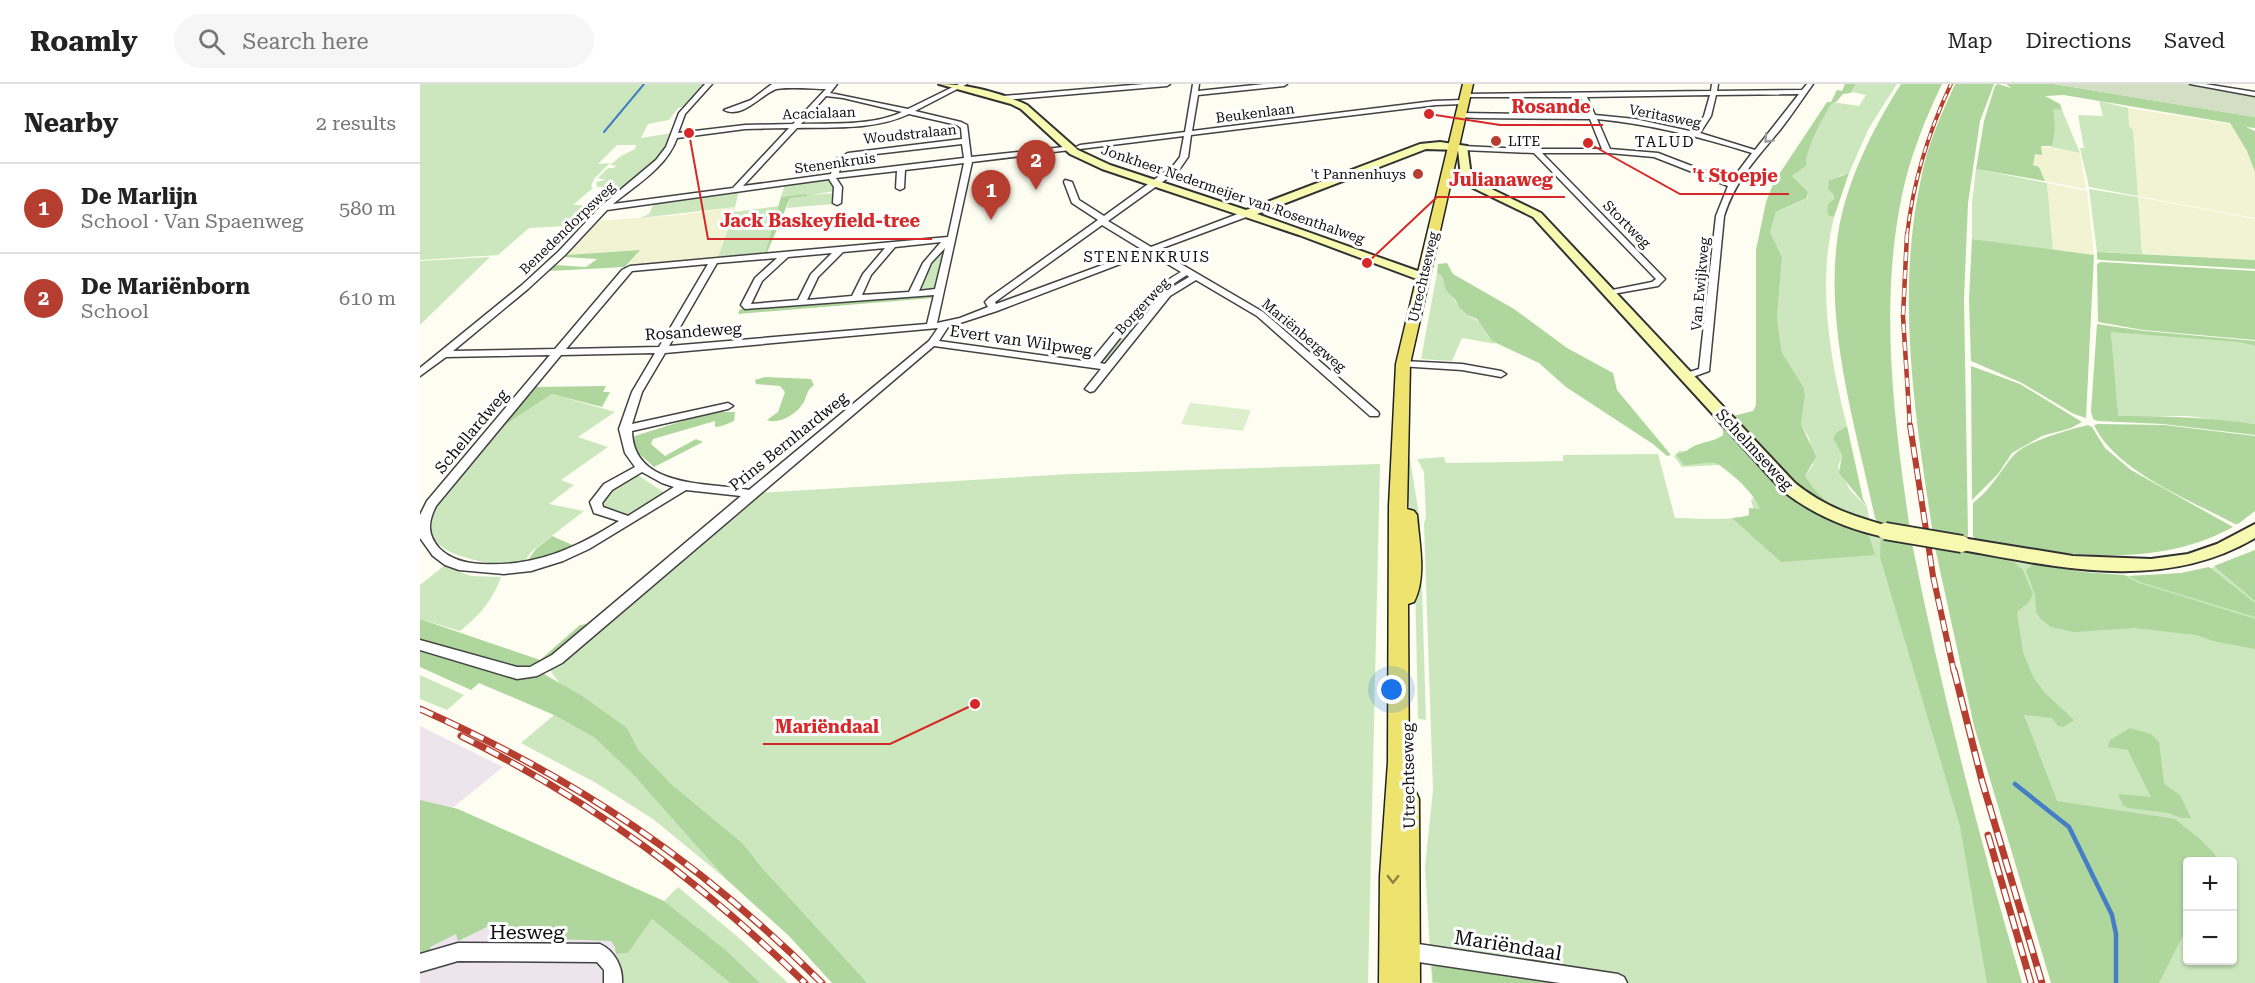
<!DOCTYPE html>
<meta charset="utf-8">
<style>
:root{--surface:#fff;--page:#f6f6f6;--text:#222;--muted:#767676;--line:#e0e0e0;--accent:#b63e30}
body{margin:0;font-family:"Roboto Serif",serif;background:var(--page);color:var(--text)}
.controls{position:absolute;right:18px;bottom:18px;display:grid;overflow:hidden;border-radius:6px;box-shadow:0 2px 4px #0004}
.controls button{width:54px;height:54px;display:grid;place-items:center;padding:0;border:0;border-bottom:2px solid var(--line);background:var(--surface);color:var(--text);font:30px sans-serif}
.you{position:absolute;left:972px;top:606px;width:21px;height:21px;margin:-15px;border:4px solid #fff;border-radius:50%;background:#1a73e8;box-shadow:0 0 0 9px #1a73e833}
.badge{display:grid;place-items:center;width:39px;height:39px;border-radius:50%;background:var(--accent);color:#fff;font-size:20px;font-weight:700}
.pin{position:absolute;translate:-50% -50px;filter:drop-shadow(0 2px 3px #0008)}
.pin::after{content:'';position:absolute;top:32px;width:21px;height:18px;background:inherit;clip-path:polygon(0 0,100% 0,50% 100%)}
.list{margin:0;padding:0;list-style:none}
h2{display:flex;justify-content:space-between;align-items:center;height:78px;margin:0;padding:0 24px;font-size:26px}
h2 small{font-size:20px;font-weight:400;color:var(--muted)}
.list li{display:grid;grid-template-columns:39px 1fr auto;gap:18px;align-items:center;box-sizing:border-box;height:90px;padding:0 24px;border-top:2px solid var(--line)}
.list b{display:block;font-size:22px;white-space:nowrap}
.list p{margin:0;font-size:20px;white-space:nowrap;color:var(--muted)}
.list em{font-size:20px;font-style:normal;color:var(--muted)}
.icon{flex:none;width:33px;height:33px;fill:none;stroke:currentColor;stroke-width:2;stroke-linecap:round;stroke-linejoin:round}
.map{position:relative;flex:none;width:1835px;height:899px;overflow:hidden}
header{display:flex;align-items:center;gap:36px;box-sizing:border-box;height:84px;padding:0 30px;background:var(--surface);border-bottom:2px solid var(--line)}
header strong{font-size:28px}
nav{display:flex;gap:33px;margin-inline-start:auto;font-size:21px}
.search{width:420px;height:54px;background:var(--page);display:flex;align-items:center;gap:15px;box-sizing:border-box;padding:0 21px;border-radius:33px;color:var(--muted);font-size:22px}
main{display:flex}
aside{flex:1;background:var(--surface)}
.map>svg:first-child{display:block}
</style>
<header>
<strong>Roamly</strong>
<div class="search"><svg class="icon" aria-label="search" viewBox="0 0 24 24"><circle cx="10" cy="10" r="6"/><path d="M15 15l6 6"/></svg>Search here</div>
<nav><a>Map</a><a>Directions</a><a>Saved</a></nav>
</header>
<main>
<aside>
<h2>Nearby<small>2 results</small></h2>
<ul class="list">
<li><span class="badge">1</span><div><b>De Marlijn</b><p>School · Van Spaenweg</p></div><em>580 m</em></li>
<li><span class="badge">2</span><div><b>De Mariënborn</b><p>School</p></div><em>610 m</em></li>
</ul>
</aside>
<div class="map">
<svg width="1835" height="899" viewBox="0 0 1835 899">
<rect width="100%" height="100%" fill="#fefdf1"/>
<path fill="#ede4ec" d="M0 642 83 683 25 730 0 759Z
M73 825 228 862 210 899H0V842Z"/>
<path fill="#f1f3d3" d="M1708 24 1810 40 1827 67 1835 88V134L1718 112 1713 46 1709 42Z
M1621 62 1660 69 1666 105 1625 97 1619 83 1613 82 1615 69 1621 71Z
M1627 99 1667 107 1674 171 1633 166Z
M1718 113 1835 135V176L1722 170Z
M315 123 297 176 208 182 219 166 147 171 176 137 260 131Z"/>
<path fill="#cce7bd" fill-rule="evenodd" d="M0 0H284L262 23 258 24 249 36 228 40 221 54 252 49 244 67 204 103H177L176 98 186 96 178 94 188 84H194L196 82 190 81 201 72 215 65 216 61H197L178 80 190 79 174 95 171 102 173 104 153 121 183 122 163 141 109 144 78 171 0 176Z
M1436 0H1477L1449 44 1429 89 1419 92 1409 132 1414 133C1397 201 1410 276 1427 342L1417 348 1413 354 1422 371 1418 383 1430 406 1447 423 1450 438 1418 430 1392 404 1385 392 1393 381 1389 354 1381 340 1385 312 1384 304 1362 270 1357 235 1362 173 1350 148 1356 128 1388 114V108L1372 92 1386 82C1385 65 1403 33 1412 18L1439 22 1446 11 1432 8Z
M1679 17 1708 24 1709 42 1713 46 1718 112 1669 103 1660 64H1664L1658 31 1683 32Z
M1633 25 1642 26 1660 69 1631 63Z
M1556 85 1627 99 1633 166 1552 155V119Z
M409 94 415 107 391 111 415 109 413 120 367 124 370 114 387 111 361 113 365 100Z
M1669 105 1718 113 1722 170 1677 168Z
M319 107 315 123 220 134 229 130 234 119Z
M359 122 346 166 341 172 297 176 314 128Z
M526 163 515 206 498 207 505 185Z
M70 173 0 241V177Z
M1017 189 1022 191C1023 202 1039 224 1047 231 1050 234 1055 234 1059 238 1065 245 1068 255 1076 260L1042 254 1032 277 1001 275Z
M762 194 763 196 747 207 689 276 682 277 681 275 741 206Z
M1691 247 1819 258 1835 262V340L1767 332H1697Z
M132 310 195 328 158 353 188 363 141 396 154 401 129 420 164 427 111 468 102 481C82 483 17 474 12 450 10 441 14 431 17 422L82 343Z
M1259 367 1332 368 1365 404 1491 455C1521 605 1558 752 1602 899H1012L1005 783 1013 706 1004 439 1006 433 1004 388 997 375 1024 373 1026 379 1143 377V371L1238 370 1255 434C1272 434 1324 439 1334 427L1331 416 1337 411 1299 381 1262 383 1254 372Z
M986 375H990L1000 437 1006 636 999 635 998 633 994 450 986 400Z
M960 380 948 899H416L234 713 306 795 233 735 176 699 101 659 134 631 175 654 208 684 181 655 129 585 336 409 650 390Z
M216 390 245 409 208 431 184 425 181 415 183 410Z
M1835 466V899H1664L1569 471C1646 488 1763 510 1835 466ZM1768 778H1812V876H1768Z
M24 482 51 492 81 493C73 516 59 532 40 547L0 535V501Z
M0 591 44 611 27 626 0 615Z
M258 803 319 854 368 899H340L307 867 244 817Z
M232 835 310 899H197L198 879 196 871 208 869Z"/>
<path fill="#aed69d" d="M1425 0H1436L1431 9 1423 10 1416 18 1412 19C1403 33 1385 66 1386 82L1372 92 1388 108 1387 114 1356 128 1350 148 1362 173 1357 235 1362 269 1384 304 1385 312 1381 340 1396 373 1385 392 1393 404 1418 430 1386 413 1309 333 1333 327 1336 321V166L1346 118 1354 98 1407 18H1411L1417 6 1422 7Z
M1481 0H1522C1505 35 1490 73 1482 111 1459 221 1474 336 1490 446L1460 441 1455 434C1436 344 1404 242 1418 150 1426 98 1453 44 1481 0Z
M1535 0H1574L1560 37 1548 119 1544 215 1548 451 1544 456 1513 450C1495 332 1475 209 1502 90 1508 59 1522 29 1535 0Z
M1578 0 1591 4 1586 0H1634L1835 33V44L1826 43 1835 47V88L1827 67 1810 39 1644 11 1625 12 1640 20 1642 26 1633 25 1635 45 1632 62H1621L1622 71 1615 70 1613 81 1619 83 1625 97 1556 85 1564 37 1575 2Z
M1429 89 1414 133 1409 132 1407 126 1409 119 1414 115V111L1408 105 1409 97Z
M387 110V112L370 114 346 171 341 172 346 166 361 113Z
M1552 155 1674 171 1666 334 1654 330 1602 299 1551 277 1549 216Z
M220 166 205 183 129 187 135 181 166 183 177 175 144 173 147 171Z
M1677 168 1835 176V185L1680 176 1677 175Z
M1681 178 1835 187V256L1723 246 1678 238 1677 180Z
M1027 179 1033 190 1094 225 1147 264 1193 289 1197 306 1251 371 1247 372 1233 360 1146 303 1119 279 1072 257 1057 235 1047 231 1039 223 1036 217 1026 206 1022 192 1017 189 1018 180Z
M514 210 513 214 318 230 320 225Z
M1677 240 1724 247 1835 257V262L1819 258 1691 248 1698 332C1744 332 1789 333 1835 340V351L1743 340 1678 337 1673 335 1671 327Z
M1551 282 1600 300 1662 338 1651 344 1622 352 1592 369 1578 390 1552 416Z
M345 293 391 295 394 301C387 306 387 311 384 318 377 330 359 341 347 336L358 328 365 308 360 302 336 300 335 296Z
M186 302 183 308H190L182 323 132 310 82 343 115 303Z
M302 328H315L314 337 302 342 295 343V337L233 355 231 360 245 372 276 355 283 358 234 383 215 366 213 354 215 352 272 334Z
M1301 334 1358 397 1447 446 1455 471 1361 478 1312 434 1329 432V424L1340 425C1337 413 1310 386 1298 380 1288 376 1275 382 1264 381L1256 370C1265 369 1267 366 1274 362 1284 357 1294 358 1303 351V346L1295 336Z
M1678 340 1744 341 1835 352V427L1818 440H1815C1772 417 1695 387 1674 341Z
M1668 341 1672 343 1685 364 1711 386 1813 443C1748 479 1672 474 1600 464 1587 462 1567 463 1555 456L1553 452V419C1573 403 1578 390 1593 372 1606 357 1648 346 1668 341Z
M1427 342 1443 415 1447 423 1419 389 1422 371 1413 354 1417 348Z
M1461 450 1491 455C1521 605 1558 752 1602 899H1567L1540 742 1460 473Z
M132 452 157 463 105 480 116 465Z
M1514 459 1581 473 1595 479 1603 486 1613 510 1609 518 1597 528 1603 568 1613 593 1625 609 1654 636 1643 643 1638 642 1632 634 1604 631 1637 717 1755 735 1781 756 1793 768 1798 777 1768 778 1767 843 1739 899H1631L1554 642Z
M1835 466V517L1794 482Z
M1614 480 1663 488 1704 491 1719 499 1835 535V565L1793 557 1777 551 1714 544 1654 548 1631 543 1621 535 1616 528 1615 511 1606 486Z
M1789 483 1835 519V533L1720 498 1709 492 1761 489Z
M0 535 120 576 160 541 174 539C151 559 131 582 99 585L0 557Z
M0 565 124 590 162 612 207 644 218 666 252 701 322 759 342 784 447 899H412L369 852 306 795 212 689 175 654 134 631 59 599 51 606 0 583Z
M1710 644 1731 650 1739 658 1744 700 1760 711 1771 734H1761L1749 729 1708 724 1703 721 1698 710 1731 713 1708 666 1688 663 1690 656Z
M0 716 38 725 244 817 307 867 340 899H310L232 835 208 869 196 870 195 863 191 857 80 853 77 850 75 839 38 857 36 850 10 863 11 867 0 875Z
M1014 880 1158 899H1022L1013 898 1012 884Z"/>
<path fill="#d2dfc3" d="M1634 0H1769L1835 10V33Z"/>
<path fill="#deefce" d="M770 319H771L831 326 823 347 761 340Z"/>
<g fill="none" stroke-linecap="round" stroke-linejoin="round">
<path stroke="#457ec4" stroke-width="2" d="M184 48 224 0"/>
<path stroke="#457ec4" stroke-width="4.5" d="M1595 700 1649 743 1692 831 1696 850V899"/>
<defs>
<path id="street" d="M285 0H292L265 30 258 49 325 41 373 40 406 5C396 5 360 2 354 6 340 12 322 35 304 26L331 16 352 0H417L410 9 488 25 539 0H547L495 27 541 38 547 41 551 73 653 62V66H650L552 78 517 239 540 234 568 223 565 218 569 214 678 136 652 119 644 98 645 96 652 98 659 116 684 132 753 82 760 73 764 52 660 65 656 63 660 61 765 48 773 0H779L778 7 844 0H867L864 2 778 11 772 47 1014 17 1043 16 1046 18 1043 20 1016 21 771 51 768 73 759 86 688 137 731 163 823 128H829V132L737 166 843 228 958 328 959 330 958 332H950L837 232 776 196 750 212 674 307 670 308 665 305 681 285 514 262 142 579 117 592 97 595 0 566V556L97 583H110L132 571 321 412 266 406 169 465 143 477 111 487 84 490 39 486 25 481 13 472 0 454V431L7 417 130 271 26 273 0 292V284L102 201 139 167 181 122 236 76 246 63 259 29ZM406 12 423 14 482 28C451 42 414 39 381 40ZM489 30 537 41 541 44 542 55 428 69 414 76 411 90 323 102 377 44C414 43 455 46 489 30ZM369 44 313 104 193 120C216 101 247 83 257 54L325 45ZM542 60 544 74 419 89 421 79 430 73ZM544 79 528 153 210 182 202 186 135 265 33 267 108 205 145 171 187 126 409 95 414 103 413 119 417 121 421 119 422 103 416 94 477 87 476 104 480 106 484 104 485 86ZM682 141 723 166 576 220 575 218ZM521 158 503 179 489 208 442 211 451 191 475 163ZM465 164 443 190 432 212 387 216 398 193 423 168ZM525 164 515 205 499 207 511 179ZM412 169 391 190 378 216 331 220 342 197 368 173ZM729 169 761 188C723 209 698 245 670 278L519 257 528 243 577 227ZM357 174 335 194 321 221 325 225 514 211 507 240 249 262 297 179ZM288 180 239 263 146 265 212 187ZM767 191 769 193 744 208 685 280 680 279C706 247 730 213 767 191ZM518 244 509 257 329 406C288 398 213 405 212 347L308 325 313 322 308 319 212 340 222 308 245 269ZM235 269 212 308 199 345 205 369 215 383 184 400 170 418 174 429 199 437C155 465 114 483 61 480 46 479 31 476 19 464 7 450 8 438 16 422L141 271ZM222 388 242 399 254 403 208 432 183 423 182 419 192 406Z
M724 0H750L747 2 583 16 580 14 583 12Z
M1292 0H1298L1297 7 1382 6 1387 0H1393C1382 15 1372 31 1360 46 1336 75 1316 95 1304 132L1289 287 1267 295 1262 292 1263 290 1279 285 1296 132 1308 102 1234 73 1189 69H1122L1245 195 1238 202 1187 211V207L1232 198 1236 195 1114 69 1043 66 1039 64 1043 62 1104 65H1182L1170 35 1057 34 1040 33 1037 31 1040 29 1168 31 1161 13H1043L1042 12 1045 10 1291 7ZM1379 10 1335 66 1280 49 1291 32 1296 11ZM1290 11 1284 32 1274 48 1215 35 1175 31 1167 13ZM1177 35C1230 40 1281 53 1332 69L1311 97 1238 69 1190 65Z
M1770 0H1785L1835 8V12Z
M983 277 1042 280 1081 287 1086 290 1081 293 1042 286 979 282 978 280Z
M985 858 1198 890 1204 893 1207 899H1140L985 876 979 873 976 867 979 861Z
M38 859 180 860C195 867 203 883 202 899H184V886L177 878 38 877 0 888V870Z"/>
<path id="secondary" d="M519 0C547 0 582 9 607 21L658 66 690 81 826 126 1000 60 1020 58 1047 62 1051 92 1055 97 1121 129 1375 399C1406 424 1433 432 1471 443L1473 447 1471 451 1465 453C1427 445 1394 431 1363 407L1113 133 1047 101 1041 92 1038 66 1006 65 837 130 1006 190V196L1002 197 879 151 682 85 650 70 601 25 591 20Z
M1835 440V454C1743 508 1641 484 1542 466L1536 464 1534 460 1536 456 1542 454 1653 472 1731 475 1768 470 1797 460Z"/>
<path id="primary" d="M1043 0H1053L990 280 987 425 994 427 997 431C999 458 1007 493 994 518L988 520 989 705 996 708 999 715 1000 899H959L960 792 968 678 969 422 976 280Z"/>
</defs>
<use href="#street" stroke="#424242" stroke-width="3"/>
<use href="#secondary" stroke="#313131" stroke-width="4"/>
<use href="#primary" stroke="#202020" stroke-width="3"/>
<use href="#street" fill="#fff" fill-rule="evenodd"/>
<use href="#secondary" fill="#f7f9b1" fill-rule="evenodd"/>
<use href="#primary" fill="#efe370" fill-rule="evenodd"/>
<defs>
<path id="rail-far3" d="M1487 151C1493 98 1508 49 1531 0"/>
<path id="rail-far2" d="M1487 150 1483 232 1490 343"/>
<path id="rail-far1" d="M1490 341 1513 492 1534 588"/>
<path id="rail" d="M1534 586 1562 697 1622 899
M0 625C159 696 278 776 402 899
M41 652C174 718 279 796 385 899
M1568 751 1611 899"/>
</defs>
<use href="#rail-far3" stroke="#b63e30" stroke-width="4"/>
<use href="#rail-far2" stroke="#b63e30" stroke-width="4.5"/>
<use href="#rail-far1" stroke="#b63e30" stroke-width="6"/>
<use href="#rail" stroke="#b63e30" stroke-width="7"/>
<use href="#rail-far3" stroke="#fff" stroke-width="2" stroke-dasharray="7" stroke-linecap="butt"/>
<use href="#rail-far2" stroke="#fff" stroke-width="3" stroke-dasharray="9" stroke-linecap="butt"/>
<use href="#rail-far1" stroke="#fff" stroke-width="4" stroke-dasharray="11" stroke-linecap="butt"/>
<use href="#rail" stroke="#fff" stroke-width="4.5" stroke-dasharray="14" stroke-linecap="butt"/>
<defs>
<path id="secondary-bridge" d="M1465 447 1542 460"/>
</defs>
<use href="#secondary-bridge" stroke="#313131" stroke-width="20" stroke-linecap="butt"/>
<use href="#secondary-bridge" stroke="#f7f9b1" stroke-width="16"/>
</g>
<defs><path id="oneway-chevron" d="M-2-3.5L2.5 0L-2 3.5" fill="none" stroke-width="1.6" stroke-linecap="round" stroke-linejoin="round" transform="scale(1.5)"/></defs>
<use stroke="#9f9f9f" href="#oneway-chevron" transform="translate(1348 55) rotate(133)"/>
<use stroke="#8a8444" href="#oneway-chevron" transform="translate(973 795) rotate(91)"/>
<g fill="#b63e30" stroke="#fff" stroke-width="2">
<circle cx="1076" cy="57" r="6"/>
<circle cx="998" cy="90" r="6"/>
</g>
<g text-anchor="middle" stroke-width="6" stroke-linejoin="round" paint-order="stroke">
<g font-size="14" fill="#0f0f0f" stroke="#fff">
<text transform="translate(399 29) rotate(-2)" y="5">Acacialaan</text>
<text transform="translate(835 29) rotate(-7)" y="5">Beukenlaan</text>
<text transform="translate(1245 32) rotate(11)" y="5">Veritasweg</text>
<text transform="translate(490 50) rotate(-6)" y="5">Woudstralaan</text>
<text transform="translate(415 79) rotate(-8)" y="5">Stenenkruis</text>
<text transform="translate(813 110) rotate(19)" y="5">Jonkheer Nedermeijer van Rosenthalweg</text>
<text transform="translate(1207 140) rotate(45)" y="5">Stortweg</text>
<text transform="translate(147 144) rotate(-44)" y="5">Benedendorpsweg</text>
<text transform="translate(1003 193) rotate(-77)" y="5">Utrechtseweg</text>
<text transform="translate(1280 200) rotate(-85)" y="5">Van Ewijkweg</text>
<text transform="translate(722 222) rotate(-47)" y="5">Borgerweg</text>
<text transform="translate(884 251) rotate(40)" y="5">Mariënbergweg</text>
</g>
<g font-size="14" fill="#0f0f0f" stroke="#fff" text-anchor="start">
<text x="1088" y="62">LITE</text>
<text x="986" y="95" text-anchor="end">'t Pannenhuys</text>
</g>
<g font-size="15" letter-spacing="1.5" fill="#0f0f0f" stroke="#fff">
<text x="1245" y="63">TALUD</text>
<text x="727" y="178">STENENKRUIS</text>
</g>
<g font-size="16" fill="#0f0f0f" stroke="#fff">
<text transform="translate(273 247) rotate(-4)" y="6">Rosandeweg</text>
<text transform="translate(601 256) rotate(8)" y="6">Evert van Wilpweg</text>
<text transform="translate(51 347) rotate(-50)" y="6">Schellardweg</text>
<text transform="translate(368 357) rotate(-39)" y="6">Prins Bernhardweg</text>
<text transform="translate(1335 365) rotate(47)" y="6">Schelmseweg</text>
<text transform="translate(988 692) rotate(-91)" y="6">Utrechtseweg</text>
</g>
<g font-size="20" fill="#0f0f0f" stroke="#fff">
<text x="107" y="855">Hesweg</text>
<text transform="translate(1088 861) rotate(9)" y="7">Mariëndaal</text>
</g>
</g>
<path fill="none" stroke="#d62828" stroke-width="2" d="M1009 30L1080 41H1183M1168 59L1260 110H1369M947 179L1017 113H1145M269 49L288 155H512M555 620L470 660H343"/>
<g fill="#d62828" stroke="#fff" stroke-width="2">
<circle cx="1009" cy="30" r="6"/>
<circle cx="1168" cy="59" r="6"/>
<circle cx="947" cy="179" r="6"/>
<circle cx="269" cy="49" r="6"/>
<circle cx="555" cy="620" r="6"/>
</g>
<g font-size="18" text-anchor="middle" font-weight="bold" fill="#d62828" stroke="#fff" stroke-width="6" stroke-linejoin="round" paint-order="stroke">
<text x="1131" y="29">Rosande</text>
<text x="1315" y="98">'t Stoepje</text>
<text x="1081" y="102">Julianaweg</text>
<text x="400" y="143">Jack Baskeyfield-tree</text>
<text x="407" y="649">Mariëndaal</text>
</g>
</svg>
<div class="controls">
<button>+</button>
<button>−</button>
</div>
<div class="you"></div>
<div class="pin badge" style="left:571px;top:136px">1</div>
<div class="pin badge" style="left:616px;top:106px">2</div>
</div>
</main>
